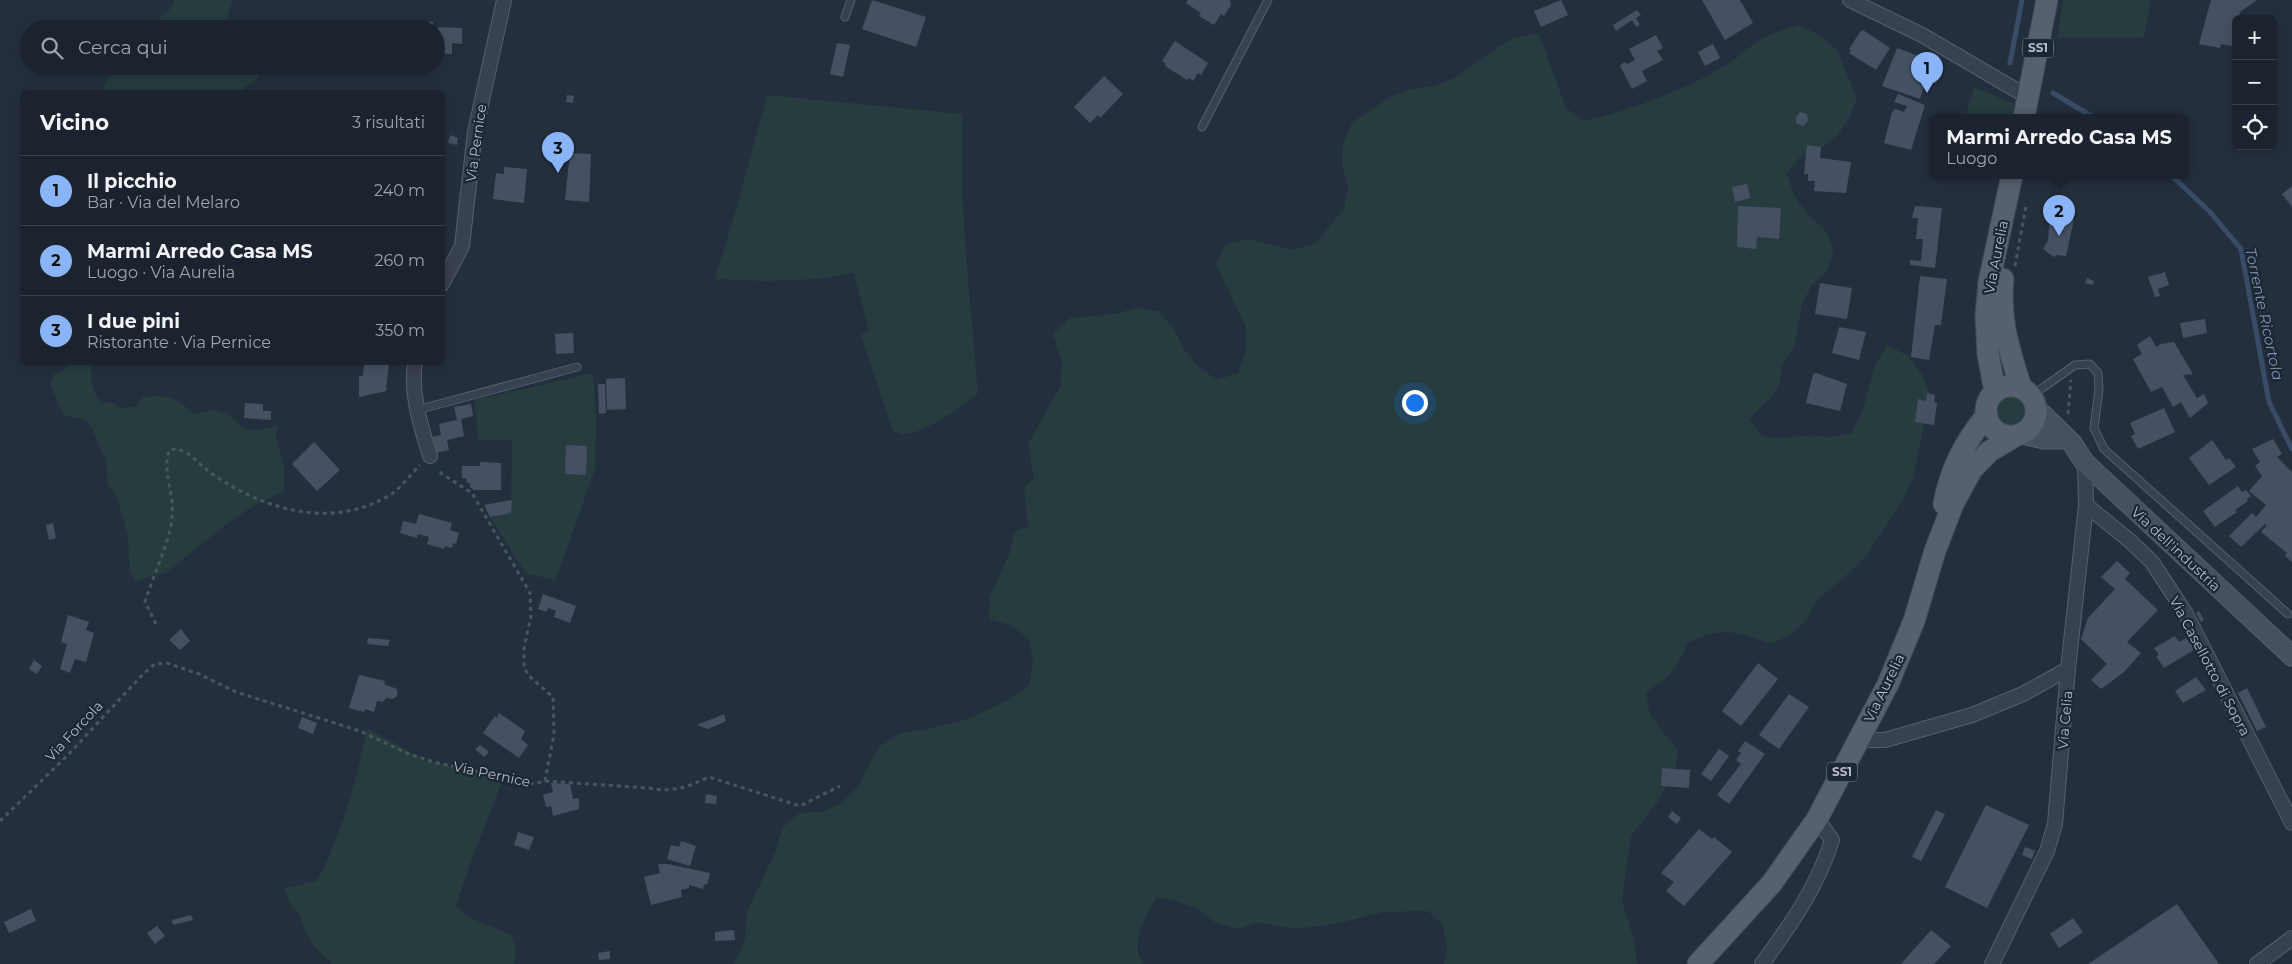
<!DOCTYPE html>
<html lang="it">
<meta charset="utf-8">
<style>
:root{--surface:#1b232e;--page:#242b36;--text:#f1f3f6;--muted:#a0a4aa;--line:#39404a;--accent:#8ab4f8}
body{margin:0;font-family:Montserrat,sans-serif;background:var(--page);color:var(--text)}
.controls{position:absolute;right:15px;top:15px;display:grid;overflow:hidden;border-radius:8px;box-shadow:0 2px 12px #0003}
.controls button{width:45px;height:45px;display:grid;place-items:center;padding:0;border:0;border-bottom:1px solid var(--line);background:var(--surface);color:var(--text);font:25px sans-serif}
.you{position:absolute;left:1414px;top:402px;width:18px;height:18px;margin:-12px;border:4px solid #fff;border-radius:50%;background:#1a73e8;box-shadow:0 0 0 8px #1a73e833}
.badge{display:grid;place-items:center;width:32px;height:32px;border-radius:50%;background:var(--accent);color:#111;font-size:16px;font-weight:700}
.pin{position:absolute;translate:-50% -41px;filter:drop-shadow(0 1px 2px #0008)}
.pin::after{content:'';position:absolute;top:26px;width:18px;height:15px;background:inherit;clip-path:polygon(0 0,100% 0,50% 100%)}
.popup{position:absolute;left:1929px;top:114px;width:260px;height:65px;box-sizing:border-box;display:grid;place-content:center;border-radius:8px;background:var(--surface);filter:drop-shadow(0 1px 4px #0005);font-size:16px;white-space:nowrap;color:var(--muted)}
.popup b{font-size:19px;color:var(--text)}
.popup::after{content:'';position:absolute;left:50%;top:100%;margin-left:-10px;border:10px solid transparent;border-top-color:var(--surface)}
.list{margin:0;padding:0;list-style:none}
h2{display:flex;justify-content:space-between;align-items:center;height:65px;margin:0;padding:0 20px;font-size:21px}
h2 small{font-size:16px;font-weight:400;color:var(--muted)}
.list li{display:grid;grid-template-columns:32px 1fr auto;gap:15px;align-items:center;box-sizing:border-box;height:70px;padding:0 20px;border-top:1px solid var(--line)}
.list b{display:block;font-size:19px;white-space:nowrap}
.list p{margin:0;font-size:16px;white-space:nowrap;color:var(--muted)}
.list em{font-size:16px;font-style:normal;color:var(--muted)}
.icon{flex:none;width:28px;height:28px;fill:none;stroke:currentColor;stroke-width:2;stroke-linecap:round;stroke-linejoin:round}
.map{position:relative;flex:none;width:2292px;height:964px;overflow:hidden}
.search{position:absolute;background:var(--surface);box-shadow:0 2px 12px #0003;left:20px;top:20px;width:425px;height:55px;display:flex;align-items:center;gap:12px;box-sizing:border-box;padding:0 18px;border-radius:28px;color:var(--muted);font-size:19px}
.panel{position:absolute;background:var(--surface);box-shadow:0 2px 12px #0003;left:20px;top:90px;width:425px;height:275px;border-radius:8px}
.map>svg:first-child{display:block}
</style>
<div class="map">
<svg width="2292" height="964" viewBox="0 0 2292 964">
<rect width="100%" height="100%" fill="#242f3e"/>
<path fill="#263c3f" d="M175 0H232L225 29H147L170 9Z
M2063 0H2151L2144 37 2057 38Z
M1800 25 1819 35 1837 50 1857 98 1849 118 1838 135 1821 148 1800 157 1787 174 1794 195 1808 215 1825 230 1834 250 1827 271 1811 286 1802 305 1794 348 1782 365 1779 386 1766 403 1749 419 1762 436 1784 438 1808 435 1830 437 1852 433 1862 412 1875 366 1887 345 1908 356 1921 373 1930 394 1913 478 1904 498 1867 555 1850 572 1817 600 1806 620 1791 634 1771 644C1735 631 1723 626 1687 643 1678 669 1669 678 1646 692L1650 715 1678 751 1675 772 1658 801 1631 836 1622 900 1634 941 1637 964H1444L1447 949 1443 925 1428 911 1383 912 1340 923 1296 929 1258 923 1237 929 1216 923 1198 909 1178 902 1156 897C1146 917 1128 944 1144 964H734L745 939 747 912 776 850 782 828 799 813 822 812 843 802 859 786 868 766 880 746 901 733 924 730 968 719 1010 699 1029 685 1033 662 1029 640 1011 625 989 619 990 596 1009 555 1015 531 1028 527 1024 488 1034 478 1028 444 1060 387 1062 363 1053 334 1070 318 1115 314 1136 308 1158 311 1174 329 1184 350 1199 367 1217 380 1238 373 1246 351V327L1216 265 1226 244 1249 239 1293 250 1315 244 1344 209 1348 186 1342 164 1343 143 1352 123 1390 97 1410 89 1434 86 1455 78 1495 49 1515 37 1539 34 1566 108 1583 121C1632 110 1683 91 1726 65 1737 59 1746 49 1757 42 1770 33 1785 29 1800 25Z
M113 66H257L259 68 258 78 239 92H101Z
M1974 87 2017 105 2013 117H1965Z
M767 95 962 114V191L966 257 978 393C961 407 928 432 905 434 902 435 897 432 893 431L861 335 869 330 854 273 819 279 765 281 715 279 736 210Z
M67 363H92C91 380 90 390 102 403H113L122 409 136 406 143 397C170 395 174 396 194 414L215 410 226 413 244 428 255 431 277 426 276 436 284 468V491L255 505 229 522 167 572 135 581 130 571 128 537 122 515 115 493 108 484 106 460 92 429 85 420 64 415 50 385 54 374 65 370Z
M593 373 596 423 595 469 555 582 552 579 526 574 490 517 511 513 512 440H478L475 400Z
M1990 410a20 20 0 1 1 40 0a20 20 0 1 1-40 0Z
M367 728 425 760 503 779 470 864 456 906 468 917 512 935 516 951 514 964H333L315 947 306 933 300 916 290 904 285 888 317 881C342 835 357 779 367 728Z"/>
<g fill="none" stroke-linecap="round" stroke-linejoin="round">
<path stroke="#394c67" stroke-width="5" d="M2010 63 2022 0
M2053 93 2093 117
M2171 175 2210 212 2241 249 2269 402 2292 449"/>
</g>
<path fill="#455162" d="M872 0 926 17 916 47 862 29Z
M1188 0H1230L1231 5 1224 16 1221 14 1214 25 1199 16 1201 13 1186 3Z
M1561 0 1568 15 1541 27 1534 11Z
M1702 0H1740L1753 23 1725 40Z
M2211 0H2257L2240 12 2239 19H2236L2232 46 2221 44 2220 48 2199 44Z
M1637 10 1641 15 1636 18 1640 25 1636 27 1632 20 1616 31 1613 25Z
M412 21 433 22 432 29H411Z
M438 27 462 28V44L452 43V54L436 53Z
M1863 30 1890 48 1876 70 1849 53 1851 50 1849 49 1860 32Z
M1656 35 1663 48 1657 51 1663 60 1642 71 1647 81 1632 89 1620 66 1624 62 1627 64 1635 60 1629 49Z
M1175 41 1208 63 1201 75 1198 73 1193 81 1189 78 1187 80 1165 66 1166 64 1162 61Z
M837 43 850 45 843 77 830 74Z
M1713 44 1720 58 1705 66 1698 52Z
M1897 48 1943 65 1936 84 1926 80 1920 99 1882 86Z
M1104 76 1123 94 1100 118 1098 115 1090 123 1074 107Z
M1898 94 1925 105 1911 150 1884 143 1892 112 1895 109 1904 112 1907 106 1894 102Z
M567 95 574 96 573 103 566 102Z
M1800 112 1807 114 1808 121 1803 126 1796 123V117Z
M450 135 458 138 457 145 448 143Z
M1807 145 1821 147 1820 158 1851 162 1846 193 1814 191 1815 181H1808V174H1804Z
M570 153 591 154 589 202 565 200Z
M504 167 527 169 524 203 493 199 496 173 504 174Z
M1747 184 1750 198 1735 202 1732 187Z
M2292 186V207L2282 194Z
M1738 206 1781 208 1779 239 1757 237 1756 249 1737 247Z
M1915 206 1942 208 1935 268 1910 265V260L1921 261 1923 239H1916L1918 218H1912Z
M2052 215 2074 219 2066 256 2057 255 2054 257 2043 249 2048 240 2050 217Z
M2165 272 2169 285 2158 289 2160 296 2155 297 2148 277Z
M1920 276 1947 279 1941 325H1935L1929 360 1911 357Z
M2087 278 2094 281 2093 285 2085 283Z
M1820 283 1852 288 1847 319 1815 314Z
M2205 319 2207 333 2183 338 2180 323Z
M1839 327 1866 332 1859 360 1832 353Z
M573 333 574 353 556 354 555 334Z
M2150 336 2156 347 2161 344 2174 342 2193 374 2183 375 2197 398 2204 394 2208 403 2190 418 2181 402 2173 407 2162 387 2151 392 2133 359 2142 354 2137 345Z
M364 362H389L386 391 359 397V376H363Z
M1816 373 1847 384 1840 411 1806 403 1813 374Z
M625 378 626 409 607 410 606 379Z
M598 384H605L606 413 599 414Z
M1927 393 1935 395 1934 402 1937 403 1934 425 1915 422 1918 399 1926 401Z
M245 403 263 404V411H271V420L244 418Z
M471 404 473 416 461 419 464 436 447 440 449 450 436 453 433 437 441 435 439 424 457 420 454 407Z
M2164 408 2175 432 2138 449 2131 436 2135 434 2130 423Z
M2273 439 2282 454 2277 457 2292 472V562L2285 556 2287 553 2261 532 2267 525 2265 524 2241 547 2229 536 2252 513 2256 517 2266 505 2249 491 2262 476 2255 466 2260 462 2252 449Z
M2212 440 2226 460 2229 458 2236 467 2209 485 2189 458Z
M314 442 340 470 317 491 292 464Z
M566 445 587 446 586 475 565 474Z
M480 462 501 463V490H474L470 487V483H467L466 478H462V466H480Z
M2238 486 2242 492 2246 490 2251 496 2247 499 2248 501 2235 510 2237 512 2215 527 2203 511Z
M512 500 511 513 490 517 484 505Z
M419 514 452 523 450 530 459 533 456 544 453 543 452 548 445 546 444 549 427 544 429 537 418 534 417 538 400 533 403 521 416 524Z
M53 523 56 538 49 540 46 525Z
M2117 561 2130 573 2125 579 2158 610 2127 642 2141 653 2124 672 2101 689 2091 680 2107 664 2081 639 2088 618 2115 589 2101 577Z
M543 594 576 606 570 623 554 617 556 611 548 608 546 612 538 609Z
M2199 611 2204 620 2201 622 2196 613Z
M68 615 89 622 86 630 94 633 86 662 75 659 70 673 60 669 67 644 61 642Z
M181 629 190 641 180 650 169 640Z
M2175 636 2179 642 2186 638 2189 642 2195 639 2197 648 2164 668 2156 656 2159 655 2154 648Z
M368 638 390 640 388 646 367 644Z
M34 660 42 666 37 674 29 669Z
M1758 663 1778 679 1741 726 1722 711Z
M359 675 385 681 384 684 397 689V696L393 699 386 698 383 702 377 701 374 712 365 709 364 712 349 708Z
M2196 677 2206 690 2183 703 2175 691Z
M2247 688 2266 727 2257 731 2238 693Z
M1789 694 1809 707 1779 749 1759 735Z
M499 713 525 731 521 739 528 745 519 758 483 733 495 716 497 718Z
M724 714 726 721 708 729 697 725Z
M302 717 317 723 313 734 298 728Z
M1745 741 1765 754 1729 804 1717 795 1741 764 1736 760 1741 753 1738 751Z
M480 745 489 752 484 757 475 749Z
M1719 749 1729 756 1711 781 1701 774Z
M1662 768 1690 770 1689 788 1661 786Z
M551 783 570 784 573 799 579 798V809L553 816 551 806 546 807 543 795 553 792Z
M706 794 717 796 716 804 705 803Z
M1986 805 2029 825 1987 908 1945 887Z
M1936 810 1945 814 1921 861 1912 857Z
M1672 811 1681 818 1677 824 1668 817Z
M1699 829 1712 839 1714 837 1732 852 1684 906 1666 891 1674 882 1661 873Z
M518 832 534 837 529 850 514 845Z
M681 841 696 846 690 866 667 859 671 845 679 847Z
M2025 847 2035 851 2032 859 2022 855Z
M658 864H668L710 873 707 885 704 884 703 889 689 885V888L681 890 682 897 651 905 644 877 660 873Z
M2177 904 2219 964H2088Z
M31 909 36 921 9 933 4 922Z
M191 915 193 920 173 925 172 920Z
M2073 918 2083 932 2059 948 2050 934Z
M157 926 165 936 155 944 147 933Z
M734 930 735 940 715 941V932Z
M1931 930 1951 946 1934 964H1901Z
M610 951V959L599 960 598 953Z"/>
<g fill="none" stroke-linecap="round" stroke-linejoin="round">
<defs>
<path id="lane" d="M845 17 851 0
M1202 127 1268 0
M2031 396 2075 365 2090 364 2098 373 2099 389 2094 428 2104 449 2288 614
M417 410 577 367"/>
<path id="street" d="M1850 0 1922 35 2028 97
M442 284 462 246 475 132 504 0
M415 362C410 394 421 426 430 456
M2086 505 2130 541 2152 562 2186 614 2292 823
M1858 740H1885L1972 715 2023 694 2068 669
M1762 964C1790 926 1818 886 1832 840L1817 819
M1992 964 2047 851 2055 824 2068 669 2086 505 2085 463
M2257 964 2292 938"/>
<path id="secondary" d="M2036 408 2072 443 2085 463 2292 656
M2021 434 2044 439H2065"/>
<path id="primary" d="M2024 117 2047 0
M2003 279C1999 322 2009 348 2021 388
M1986 411a25 25 0 1 1 50 0a25 25 0 1 1-50 0Z
M1995 392 1988 354 1986 316 1989 282 2012 175
M1944 504C1950 470 1965 441 1987 415
M1698 964 1772 883 1817 819 1888 684 1914 621 1935 551 1953 504 1972 469 1990 451 2017 435"/>
</defs>
<use href="#lane" stroke="#565f6c" stroke-width="9"/>
<use href="#street" stroke="#565f6c" stroke-width="16"/>
<use href="#secondary" stroke="#565f6c" stroke-width="21"/>
<use href="#primary" stroke="#414a57" stroke-width="23"/>
<path stroke="#44595c" stroke-width="3" stroke-dasharray="4 4" stroke-linecap="butt" d="M2015 266 2026 206
M2068 414 2071 380
M156 624 145 602C152 578 170 542 172 518 175 495 162 473 169 450 186 446 195 461 207 470 260 509 330 531 390 495 401 488 411 474 420 465
M545 781 649 788C672 793 688 787 709 777L800 806 840 786
M0 821 68 755 144 673 155 664 167 663 199 674 236 692 360 731 409 754 434 762 534 784 545 781 554 734 553 697 529 676 524 668V648L531 616 530 593 472 493 442 474 438 469"/>
<use href="#lane" stroke="#38414e" stroke-width="7"/>
<use href="#street" stroke="#38414e" stroke-width="14"/>
<use href="#secondary" stroke="#465061" stroke-width="19"/>
<use href="#primary" stroke="#56606e" stroke-width="21"/>
</g>
<g text-anchor="middle" stroke-width="4.5" stroke-linejoin="round" paint-order="stroke">
<g fill="#1d2633" stroke="#878f9c" stroke-width="1">
<rect x="2023" y="38.5" width="30" height="19" rx="4"/>
<rect x="1827" y="762.5" width="30" height="19" rx="4"/>
</g>
<g font-size="12" font-weight="bold" fill="#b4bcc9">
<text x="2038" y="52">SS1</text>
<text x="1842" y="776">SS1</text>
</g>
<g font-size="14" fill="#b4bcc9" stroke="#1d2633">
<text transform="translate(476 143) rotate(-82)" y="5">Via Pernice</text>
<text transform="translate(1996 257) rotate(-79)" y="5">Via Aurelia</text>
<text transform="translate(2176 549) rotate(43)" y="5">Via dell'industria</text>
<text transform="translate(2210 666) rotate(62)" y="5">Via Casellotto di Sopra</text>
<text transform="translate(1884 688) rotate(-64)" y="5">Via Aurelia</text>
<text transform="translate(2065 720) rotate(-85)" y="5">Via Celia</text>
<text transform="translate(74 731) rotate(-47)" y="5">Via Forcola</text>
<text transform="translate(492 774) rotate(12)" y="5">Via Pernice</text>
</g>
<g font-size="15" font-style="italic" fill="#7c92b1" stroke="#1d2633">
<text transform="translate(2264 314) rotate(78)" y="5">Torrente Ricortola</text>
</g>
</g>
</svg>
<div class="controls">
<button>+</button>
<button>−</button>
<button><svg class="icon" aria-label="locate" viewBox="0 0 24 24"><circle cx="12" cy="12" r="6"/><path d="M12 2v4M12 18v4M2 12h4M18 12h4"/></svg></button>
</div>
<div class="you"></div>
<div class="pin badge" style="left:1927px;top:93px">1</div>
<div class="pin badge" style="left:2059px;top:236px">2</div>
<div class="popup"><b>Marmi Arredo Casa MS</b>Luogo</div>
<div class="pin badge" style="left:558px;top:173px">3</div>
<div class="search"><svg class="icon" aria-label="search" viewBox="0 0 24 24"><circle cx="10" cy="10" r="6"/><path d="M15 15l6 6"/></svg>Cerca qui</div>
<section class="panel">
<h2>Vicino<small>3 risultati</small></h2>
<ul class="list">
<li><span class="badge">1</span><div><b>Il picchio</b><p>Bar · Via del Melaro</p></div><em>240 m</em></li>
<li><span class="badge">2</span><div><b>Marmi Arredo Casa MS</b><p>Luogo · Via Aurelia</p></div><em>260 m</em></li>
<li><span class="badge">3</span><div><b>I due pini</b><p>Ristorante · Via Pernice</p></div><em>350 m</em></li>
</ul>
</section>
</div>
